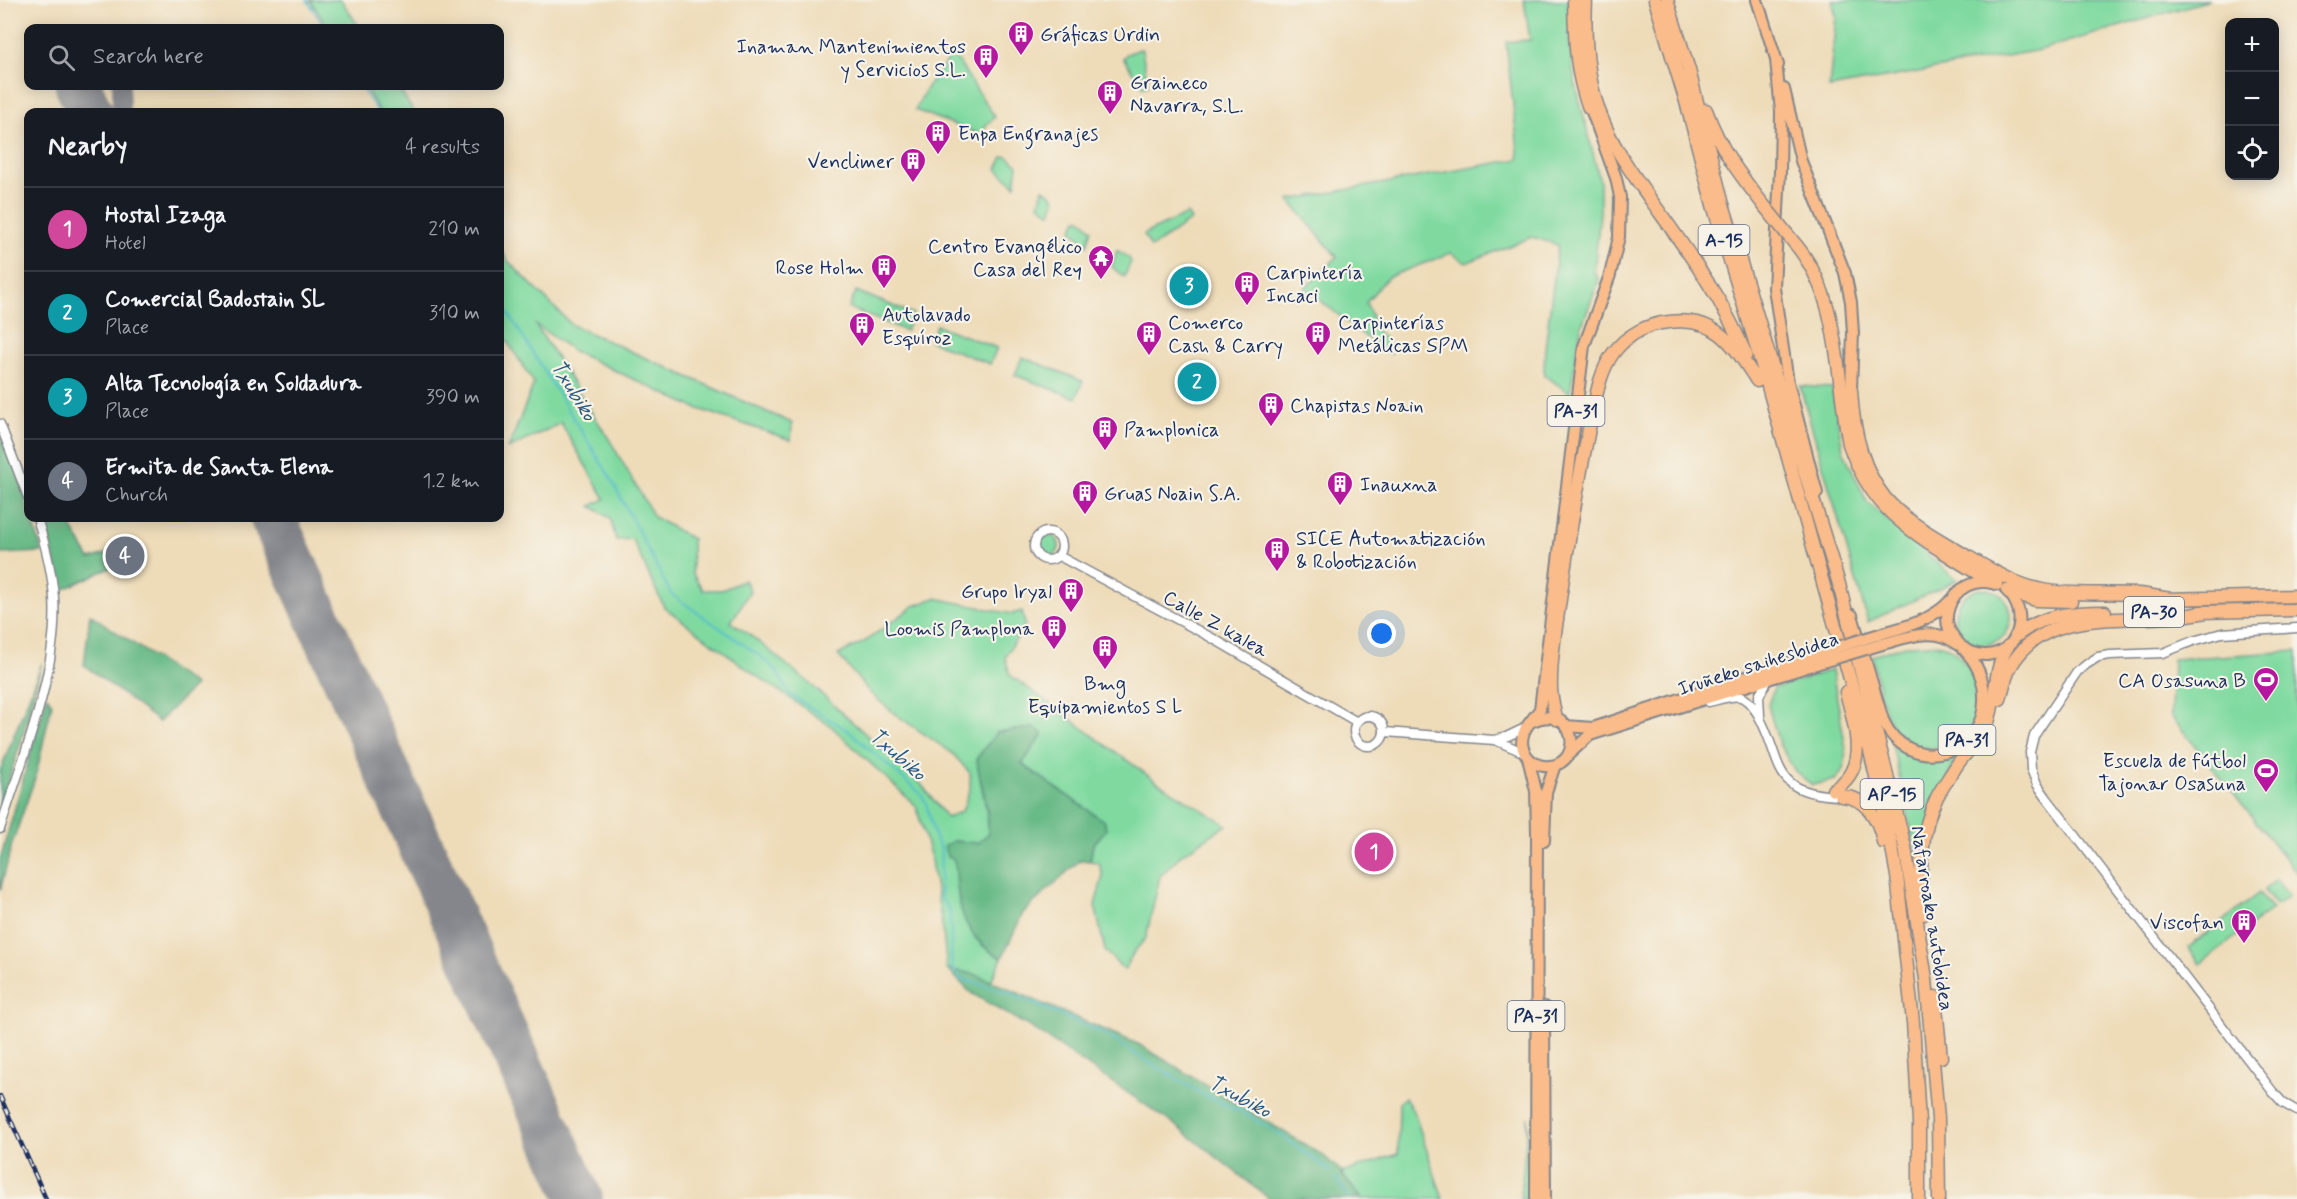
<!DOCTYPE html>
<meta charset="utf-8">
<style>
:root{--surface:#171b24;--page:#20242c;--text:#f1f3f6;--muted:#9ea1a6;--line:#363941;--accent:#0b8043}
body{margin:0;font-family:Mynerve,sans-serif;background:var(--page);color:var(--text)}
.controls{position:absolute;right:18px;top:18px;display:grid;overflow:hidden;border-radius:12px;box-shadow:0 3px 15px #0003}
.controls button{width:54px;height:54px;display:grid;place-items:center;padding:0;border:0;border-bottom:2px solid var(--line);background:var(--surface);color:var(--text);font:30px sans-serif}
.you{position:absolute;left:1382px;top:634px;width:21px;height:21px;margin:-15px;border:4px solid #fff;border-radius:50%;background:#1a73e8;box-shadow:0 0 0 9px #1a73e833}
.badge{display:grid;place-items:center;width:39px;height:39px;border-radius:50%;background:var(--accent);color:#fff;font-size:20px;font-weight:700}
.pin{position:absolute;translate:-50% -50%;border:3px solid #fff;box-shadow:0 2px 6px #0006}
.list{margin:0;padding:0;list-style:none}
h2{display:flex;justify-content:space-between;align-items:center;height:78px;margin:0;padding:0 24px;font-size:26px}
h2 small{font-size:20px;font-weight:400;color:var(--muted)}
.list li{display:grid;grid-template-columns:39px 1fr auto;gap:18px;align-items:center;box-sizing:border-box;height:84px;padding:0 24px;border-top:2px solid var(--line)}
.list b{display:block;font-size:22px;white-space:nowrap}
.list p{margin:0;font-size:20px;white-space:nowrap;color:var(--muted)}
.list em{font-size:20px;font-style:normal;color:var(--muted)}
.icon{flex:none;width:33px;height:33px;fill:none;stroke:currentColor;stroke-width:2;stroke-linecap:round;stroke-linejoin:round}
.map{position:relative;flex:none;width:2297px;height:1199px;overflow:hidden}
.search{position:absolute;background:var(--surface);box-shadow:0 3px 15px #0003;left:24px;top:24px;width:480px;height:66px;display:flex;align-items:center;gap:15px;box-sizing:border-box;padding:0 21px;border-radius:12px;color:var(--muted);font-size:22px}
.panel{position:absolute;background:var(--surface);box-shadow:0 3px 15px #0003;left:24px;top:108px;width:480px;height:414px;border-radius:12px}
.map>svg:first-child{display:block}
</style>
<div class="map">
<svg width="2297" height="1199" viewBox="0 0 2297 1199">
<rect width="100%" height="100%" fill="#f7f3e8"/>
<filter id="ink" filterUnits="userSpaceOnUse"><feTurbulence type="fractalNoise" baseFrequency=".0167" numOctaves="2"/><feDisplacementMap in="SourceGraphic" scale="12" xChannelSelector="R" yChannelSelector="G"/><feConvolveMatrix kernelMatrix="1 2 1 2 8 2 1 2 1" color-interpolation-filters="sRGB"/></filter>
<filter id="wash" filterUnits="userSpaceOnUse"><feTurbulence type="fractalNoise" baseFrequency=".008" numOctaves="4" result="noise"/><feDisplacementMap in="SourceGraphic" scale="24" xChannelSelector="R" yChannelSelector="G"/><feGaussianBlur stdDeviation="1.35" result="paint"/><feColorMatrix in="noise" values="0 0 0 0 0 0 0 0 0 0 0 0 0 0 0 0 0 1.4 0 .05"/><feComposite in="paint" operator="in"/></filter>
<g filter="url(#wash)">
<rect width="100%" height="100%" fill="#eedcb9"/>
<path fill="#80daa0" stroke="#4e847f" stroke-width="1.5" d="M310 0H341L360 28H328Z
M1524 0H1569L1570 46 1575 82 1600 181V213L1594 272 1599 280 1581 328 1570 393 1544 375 1545 349 1558 245 1532 237 1466 263 1451 253 1388 277 1366 302 1377 331 1392 347 1391 354 1367 338 1305 288 1337 257 1289 200 1519 159 1506 42 1530 40Z
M1832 0H2209L2040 50 1829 88 1836 17Z
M1140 49 1142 50 1148 85 1143 87 1123 58 1127 54Z
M953 54 995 117 987 124 982 135 915 110 927 87Z
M364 86H397L414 112H380Z
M1007 156 1018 165 1015 185 997 169 1003 157Z
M1043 189 1054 196 1055 201 1051 213 1039 205Z
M1187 214 1191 220 1151 248 1144 234Z
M1077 219H1081L1092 229 1087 245 1072 230Z
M500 248 507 260 572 325 792 423 791 440 693 407 573 351 535 324 609 439 654 517 692 539V573L703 590H722L745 580 750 591 731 622 750 635 807 681 921 784 947 818 962 811 970 789V773L952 753 899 717 871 694 838 655 864 642 914 606 935 598 1012 614 1022 611 1025 625 1005 657 1010 675 1157 782 1227 825 1182 854 1160 876 1146 938 1134 952 1124 970 1105 951 1095 905 1103 876 1099 863 1090 861 1093 844 1100 837 1105 822 1021 763 1043 734 1034 728 997 732 977 758C979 784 989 807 988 834L978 843 953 841C953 852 955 859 957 869 958 875 956 881 957 887 961 920 971 943 1002 958L991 981 947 969 942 923 930 855 916 806 832 727 754 674 664 607 632 539 616 540 610 518 591 506 605 499 561 423 508 449 534 383 500 330Z
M1117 250 1129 258 1131 262 1124 277 1112 267Z
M856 291 913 314 906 331 849 308Z
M936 325 997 348 990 364 930 341Z
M1022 357 1083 381 1076 398 1015 375Z
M1800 386 1832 388 1843 450 1867 502 1957 580 1868 622Z
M1037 546a11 11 0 1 1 22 0a11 11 0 1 1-22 0Z
M1955 617a28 28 0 1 1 56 0a28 28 0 1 1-56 0Z
M1906 645C1917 645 1931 643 1943 645 1953 648 1968 663 1971 673 1973 679 1978 688 1978 695 1982 755 1909 768 1886 714 1879 696 1876 674 1872 656Z
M2297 651V873L2171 716 2173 659Z
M1832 670 1846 750 1844 769 1835 780 1812 785 1795 771 1779 744 1768 705 1774 688Z
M1892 744C1913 758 1933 760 1957 754L1918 860Z
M2276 880 2289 896 2276 906 2264 890Z
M2259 893 2272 909 2200 964 2188 948Z
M1405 1097 1415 1115 1443 1199H1362L1341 1173 1398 1154 1399 1103Z
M1528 1117 1529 1199H1520L1521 1194Z"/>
<path fill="#68ba86" stroke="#427472" stroke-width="1.5" d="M0 433C11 459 28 489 28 518H32L42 552 0 554Z
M43 518H66L90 559 133 545 136 546 116 553 110 560V568L60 591 53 554Z
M90 614 195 685 159 722 84 665Z
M42 663 20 745 0 807V771Z
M47 696 52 703 36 775 12 844 0 891V860Z
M1034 728 1043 734 1022 764 1105 822 1106 830 1093 844 1090 861 1080 860 1023 913 1002 958C972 943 960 919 957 886 956 876 957 868 953 858L947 856 944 846 953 841 978 843 988 834C990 807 979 784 977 758L997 732Z
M947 969 974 974 1140 1045 1324 1156 1343 1173 1341 1174 1362 1199H1270L1178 1127 1035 1030 971 993Z"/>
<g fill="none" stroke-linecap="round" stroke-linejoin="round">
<path stroke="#50bacd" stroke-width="2" d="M307 0 325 28
M360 86 378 112
M500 300 610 477 671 594 760 656 776 670 790 695 850 732 921 794 926 803 935 838 941 849 940 896 950 911 952 968 961 979 1004 991 1107 1035 1129 1050 1204 1095 1244 1113 1281 1135 1330 1171
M1335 1177 1350 1199"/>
<path stroke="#84868c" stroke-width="18" d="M74 86C72 95 73 105 80 112
M121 86V112"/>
<path stroke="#84868c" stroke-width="46" d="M78 86 90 112
M273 518 580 1199"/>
</g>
</g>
<g filter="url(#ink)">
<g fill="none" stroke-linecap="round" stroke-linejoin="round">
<defs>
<path id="tertiary" d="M0 424 28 497
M1034 546a14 14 0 1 1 28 0a14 14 0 1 1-28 0Z
M1059 556 1212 638 1357 722
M2297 628 2222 633 2193 641 2163 653 2110 655 2098 657 2087 664 2077 672 2034 736 2030 752 2031 769 2037 784 2046 797 2273 1092 2283 1103 2297 1111
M1709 702C1718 700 1732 695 1741 697 1749 700 1753 707 1757 713 1785 761 1767 794 1841 796
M1354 731a15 15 0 1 1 30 0a15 15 0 1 1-30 0Z
M1760 716 1759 696 1769 678
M1385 732 1494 740 1506 737 1527 727
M1495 740 1525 753
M0 829C22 759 59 671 54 598 52 570 45 544 37 518"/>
<path id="trunk" d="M1757 0 1778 65
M1776 60 1781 112 1780 172 1774 288 1788 382 1817 493
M1784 89 1801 161 1845 273 1851 302 1853 333 1851 390
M1852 615 1883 720C1908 777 1987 757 1984 696 1984 684 1980 672 1974 662 1962 643 1940 633 1949 607 1955 588 1974 579 1992 583
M1883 633C1908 626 1932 620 1950 601
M1886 643C1905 638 1926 630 1945 637 1960 643 1969 656 1987 655 2021 652 2030 611 2006 590
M1533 721C1574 702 1586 762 1550 766 1531 768 1517 750 1524 732 1527 724 1535 717 1540 709L1584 346 1610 275 1619 237 1620 197 1616 178 1588 101
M1566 726 1593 728 1812 655
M1569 754 1590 735 1816 664
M1528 758 1536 791 1537 833 1536 1199
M1544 841 1546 792 1555 765
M1544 1007 1545 1199"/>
<path id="motorway" d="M1574 0C1575 38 1575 73 1589 108
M1586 0C1584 41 1587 83 1603 121 1615 151 1635 177 1653 203 1688 252 1723 299 1746 355
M1655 0 1687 105 1713 205 1762 365 1869 747 1889 832 1897 876 1913 1022 1919 1122V1199
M1667 0 1689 70 1722 201 1839 584 1905 847 1926 979 1938 1119 1939 1199
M1706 110C1721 151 1740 175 1766 208
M1791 239C1842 295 1835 374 1849 444 1867 498 1898 524 1945 553 1962 564 1979 575 1997 584
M1851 390C1853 428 1861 468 1885 498 1905 522 1937 538 1963 554 1988 568 2013 584 2042 590 2074 596 2106 592 2138 594 2149 595 2159 597 2170 599
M2008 591 2036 600 2071 601
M2163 599 2297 596
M2200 612 2297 610
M2016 636C2043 614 2072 612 2105 612
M2000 699C2003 689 2005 677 2010 668 2040 610 2116 621 2170 617 2182 617 2195 614 2207 612
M1556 719C1554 708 1551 697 1551 687 1550 656 1557 623 1561 592 1569 537 1578 483 1589 429 1595 404 1598 373 1614 352 1628 334 1648 324 1669 322 1718 316 1734 346 1757 381
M1833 790C1870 769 1855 727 1846 692
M1841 796C1866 797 1879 819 1883 842
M1924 914C1918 878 1920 830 1937 797 1943 786 1950 776 1957 765 1966 751 1980 742 1987 725 1997 699 1993 669 2008 646
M1935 997 1941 1057"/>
</defs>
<use href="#tertiary" stroke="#84868c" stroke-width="11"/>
<use href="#trunk" stroke="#84868c" stroke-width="14"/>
<use href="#motorway" stroke="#84868c" stroke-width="15"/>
<use href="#tertiary" stroke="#fff" stroke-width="8"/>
<use href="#trunk" stroke="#f9bc8a" stroke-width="10"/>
<use href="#motorway" stroke="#f9bc8a" stroke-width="12"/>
<defs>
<path id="rail" d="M0 1096 46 1199"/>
</defs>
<use href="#rail" stroke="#1b2f5e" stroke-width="4.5"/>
<use href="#rail" stroke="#f7f3e8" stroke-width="2" stroke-dasharray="7" stroke-linecap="butt"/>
<defs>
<path id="trunk-bridge" d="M1812 655 1883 633
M1816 664 1886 643"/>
<path id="motorway-bridge" d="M1766 208 1791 239"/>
</defs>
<use href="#trunk-bridge" stroke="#84868c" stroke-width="14" stroke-linecap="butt"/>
<use href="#motorway-bridge" stroke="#84868c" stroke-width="15" stroke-linecap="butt"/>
<use href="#trunk-bridge" stroke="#f9bc8a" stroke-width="10"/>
<use href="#motorway-bridge" stroke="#f9bc8a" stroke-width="12"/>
</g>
</g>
<defs>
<symbol id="building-pin" viewBox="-11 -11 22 30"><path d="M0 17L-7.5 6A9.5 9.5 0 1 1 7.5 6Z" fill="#b5179e" stroke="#f7f3e8"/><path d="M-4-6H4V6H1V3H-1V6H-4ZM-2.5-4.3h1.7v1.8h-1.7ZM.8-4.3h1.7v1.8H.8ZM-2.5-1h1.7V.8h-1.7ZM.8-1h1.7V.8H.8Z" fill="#fff"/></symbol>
<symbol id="temple-pin" viewBox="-11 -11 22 30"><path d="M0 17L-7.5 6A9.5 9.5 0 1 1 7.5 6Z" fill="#b5179e" stroke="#f7f3e8"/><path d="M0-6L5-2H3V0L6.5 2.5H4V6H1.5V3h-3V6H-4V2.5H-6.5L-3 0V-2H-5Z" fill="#fff"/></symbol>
<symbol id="stadium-pin" viewBox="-11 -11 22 30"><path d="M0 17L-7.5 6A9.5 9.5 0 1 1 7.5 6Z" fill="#b5179e" stroke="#f7f3e8"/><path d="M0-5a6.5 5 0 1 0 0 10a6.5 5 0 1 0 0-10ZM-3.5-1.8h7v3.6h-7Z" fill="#fff"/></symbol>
</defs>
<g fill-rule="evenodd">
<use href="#building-pin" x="1006" y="19" width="30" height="40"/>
<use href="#building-pin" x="971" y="42" width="30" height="40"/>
<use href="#building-pin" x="1095" y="78" width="30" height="40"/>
<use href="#building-pin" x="923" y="118" width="30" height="40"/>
<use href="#building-pin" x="898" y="146" width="30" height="40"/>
<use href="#temple-pin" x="1086" y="243" width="30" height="40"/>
<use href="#building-pin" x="869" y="252" width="30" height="40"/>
<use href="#building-pin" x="1232" y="269" width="30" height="40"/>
<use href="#building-pin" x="847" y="310" width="30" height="40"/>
<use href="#building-pin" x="1134" y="319" width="30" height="40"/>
<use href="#building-pin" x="1303" y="319" width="30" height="40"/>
<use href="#building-pin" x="1256" y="390" width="30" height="40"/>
<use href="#building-pin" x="1090" y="414" width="30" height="40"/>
<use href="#building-pin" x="1325" y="469" width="30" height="40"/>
<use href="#building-pin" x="1070" y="478" width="30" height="40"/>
<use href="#building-pin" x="1262" y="535" width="30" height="40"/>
<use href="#building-pin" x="1056" y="576" width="30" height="40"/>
<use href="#building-pin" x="1039" y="613" width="30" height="40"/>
<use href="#building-pin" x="1090" y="633" width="30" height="40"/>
<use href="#stadium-pin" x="2251" y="665" width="30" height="40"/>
<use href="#stadium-pin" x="2251" y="756" width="30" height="40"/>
<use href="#building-pin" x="2229" y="907" width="30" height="40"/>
</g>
<g text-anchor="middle" stroke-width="4.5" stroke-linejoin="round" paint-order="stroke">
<g fill="#f7f3e8" stroke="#5d6a87" stroke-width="1.5">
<rect x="1698.5" y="225" width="51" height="30" rx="4.5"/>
<rect x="1547.5" y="396" width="57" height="30" rx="4.5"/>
<rect x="2124" y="597" width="60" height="30" rx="4.5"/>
<rect x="1938.5" y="725" width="57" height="30" rx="4.5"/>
<rect x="1860.5" y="779" width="63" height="30" rx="4.5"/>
<rect x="1507.5" y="1001" width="57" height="30" rx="4.5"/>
</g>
<g font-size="18" font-weight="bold" fill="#1b2f5e">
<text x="1724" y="246">A-15</text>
<text x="1576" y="417">PA-31</text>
<text x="2154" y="618">PA-30</text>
<text x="1967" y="746">PA-31</text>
<text x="1892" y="800">AP-15</text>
<text x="1536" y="1022">PA-31</text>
</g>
<g font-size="20" fill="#1b2f5e" stroke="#f7f3e8" text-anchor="start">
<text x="1040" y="41">Gráficas Urdin</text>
<text x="966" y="53" text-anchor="end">Inaman Mantenimientos<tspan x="966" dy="23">y Servicios S.L.</tspan></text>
<text x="1130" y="89">Graineco<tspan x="1130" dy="23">Navarra, S.L.</tspan></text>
<text x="958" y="140">Enpa Engranajes</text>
<text x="894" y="168" text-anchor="end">Venclimer</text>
<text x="1082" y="253" text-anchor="end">Centro Evangélico<tspan x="1082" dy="23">Casa del Rey</tspan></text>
<text x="864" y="274" text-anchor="end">Rose Holm</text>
<text x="1266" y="279">Carpintería<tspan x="1266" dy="23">Incaci</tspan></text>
<text x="882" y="321">Autolavado<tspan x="882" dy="23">Esquíroz</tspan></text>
<text x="1168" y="329">Comerco<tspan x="1168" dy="23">Cash &amp; Carry</tspan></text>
<text x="1338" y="329">Carpinterías<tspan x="1338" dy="23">Metálicas SPM</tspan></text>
<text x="1290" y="412">Chapistas Noain</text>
<text x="1124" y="436">Pamplonica</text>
<text x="1360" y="491">Inauxna</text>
<text x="1104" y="500">Gruas Noain S.A.</text>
<text x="1296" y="545">SICE Automatización<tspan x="1296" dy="23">&amp; Robotización</tspan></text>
<text x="1052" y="598" text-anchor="end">Grupo Iryal</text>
<text x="1034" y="635" text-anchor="end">Loomis Pamplona</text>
<text x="2246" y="687" text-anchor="end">CA Osasuna B</text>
<text x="1105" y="690" text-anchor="middle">Bmg<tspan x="1105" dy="23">Equipamientos S L</tspan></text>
<text x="2246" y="767" text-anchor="end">Escuela de fútbol<tspan x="2246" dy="23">Tajonar Osasuna</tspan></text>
<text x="2224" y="929" text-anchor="end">Viscofan</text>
</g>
<g font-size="20" fill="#1b2f5e" stroke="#f7f3e8">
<text transform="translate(1216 623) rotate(29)" y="7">Calle Z kalea</text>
<text transform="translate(1758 663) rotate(-18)" y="7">Iruñeko saihesbidea</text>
<text transform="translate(1933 918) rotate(81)" y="7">Nafarroako autobidea</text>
</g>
<g font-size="21" font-style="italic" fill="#2b597f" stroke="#f7f3e8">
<text transform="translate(574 390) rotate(58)" y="7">Txubiko</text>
<text transform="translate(898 754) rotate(41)" y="7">Txubiko</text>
<text transform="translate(1240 1096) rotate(28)" y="7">Txubiko</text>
</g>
</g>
</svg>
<div class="controls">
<button>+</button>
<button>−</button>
<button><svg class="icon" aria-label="locate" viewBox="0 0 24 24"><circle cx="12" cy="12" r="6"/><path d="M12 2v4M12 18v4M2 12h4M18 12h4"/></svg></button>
</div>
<div class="you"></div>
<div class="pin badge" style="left:1374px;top:852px;background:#d1479c">1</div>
<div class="pin badge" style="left:1197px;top:382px;background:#0f9aa8">2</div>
<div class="pin badge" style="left:1189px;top:286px;background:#0f9aa8">3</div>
<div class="pin badge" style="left:125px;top:556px;background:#6b7280">4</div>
<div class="search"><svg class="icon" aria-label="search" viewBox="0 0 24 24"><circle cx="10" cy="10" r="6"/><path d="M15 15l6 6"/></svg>Search here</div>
<section class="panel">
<h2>Nearby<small>4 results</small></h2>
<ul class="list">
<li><span class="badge" style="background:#d1479c">1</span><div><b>Hostal Izaga</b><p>Hotel</p></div><em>210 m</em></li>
<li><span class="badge" style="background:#0f9aa8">2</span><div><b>Comercial Badostain SL</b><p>Place</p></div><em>310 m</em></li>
<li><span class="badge" style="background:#0f9aa8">3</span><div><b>Alta Tecnología en Soldadura</b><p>Place</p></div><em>390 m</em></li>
<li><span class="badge" style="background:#6b7280">4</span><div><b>Ermita de Santa Elena</b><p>Church</p></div><em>1.2 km</em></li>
</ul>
</section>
</div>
